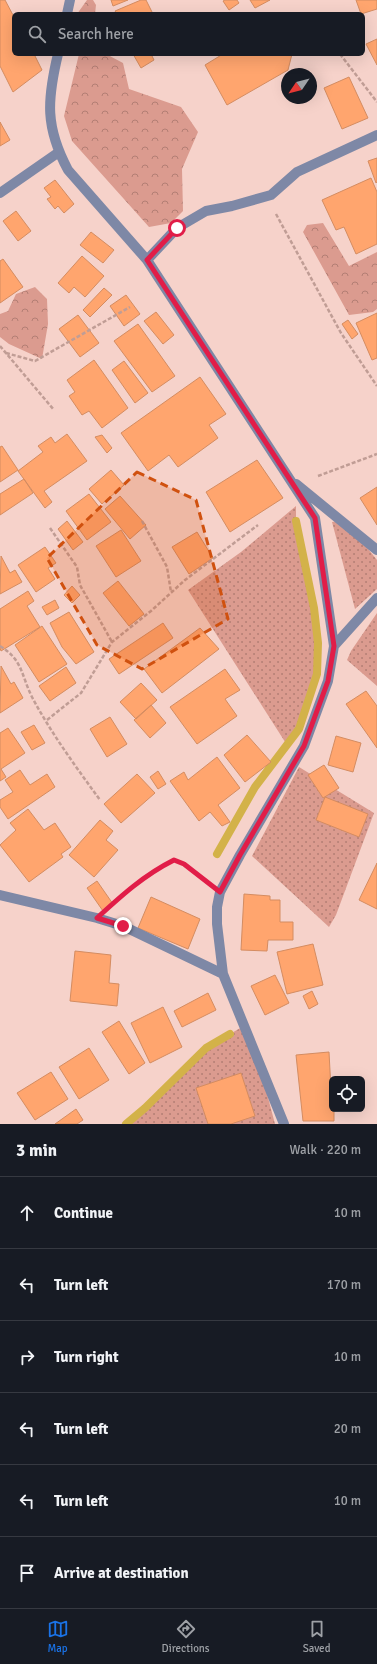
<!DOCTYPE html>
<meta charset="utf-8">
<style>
:root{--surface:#171b24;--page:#242831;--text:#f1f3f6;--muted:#9ea1a6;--line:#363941;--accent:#1a73e8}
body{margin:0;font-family:Signika,sans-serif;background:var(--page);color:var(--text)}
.controls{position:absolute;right:12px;bottom:12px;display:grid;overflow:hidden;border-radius:6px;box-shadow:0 4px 16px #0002}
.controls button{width:36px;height:36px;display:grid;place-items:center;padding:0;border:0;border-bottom:1px solid var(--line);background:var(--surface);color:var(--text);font:20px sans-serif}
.compass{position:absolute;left:281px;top:68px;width:36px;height:36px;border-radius:50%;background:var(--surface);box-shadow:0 4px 16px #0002;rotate:235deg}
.stop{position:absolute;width:12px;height:12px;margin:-9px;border:3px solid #e11d48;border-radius:50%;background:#fff}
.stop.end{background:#e11d48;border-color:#fff;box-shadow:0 1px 4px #0008}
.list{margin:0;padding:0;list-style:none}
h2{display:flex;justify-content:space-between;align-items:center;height:52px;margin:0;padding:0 16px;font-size:17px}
h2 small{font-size:13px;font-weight:400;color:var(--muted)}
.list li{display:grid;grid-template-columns:26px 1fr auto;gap:12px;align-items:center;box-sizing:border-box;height:72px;padding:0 16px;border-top:1px solid var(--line)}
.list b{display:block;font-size:15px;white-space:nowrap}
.list em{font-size:13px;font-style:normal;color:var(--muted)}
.icon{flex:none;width:22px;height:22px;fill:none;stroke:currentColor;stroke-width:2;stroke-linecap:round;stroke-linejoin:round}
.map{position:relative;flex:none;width:377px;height:1124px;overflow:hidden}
.search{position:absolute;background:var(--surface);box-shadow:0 4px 16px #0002;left:12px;right:12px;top:12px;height:44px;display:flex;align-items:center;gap:10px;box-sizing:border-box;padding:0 14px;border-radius:6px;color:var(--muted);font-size:15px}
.sheet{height:484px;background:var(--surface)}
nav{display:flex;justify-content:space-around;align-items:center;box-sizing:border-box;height:56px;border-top:1px solid var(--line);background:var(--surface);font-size:11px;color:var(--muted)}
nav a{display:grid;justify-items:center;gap:2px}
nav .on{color:var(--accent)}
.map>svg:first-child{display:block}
</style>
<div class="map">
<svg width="377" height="1124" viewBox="0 0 377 1124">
<defs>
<pattern id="grass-dots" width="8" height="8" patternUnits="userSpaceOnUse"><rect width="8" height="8" fill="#db9b8f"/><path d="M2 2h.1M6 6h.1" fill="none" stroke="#b37e74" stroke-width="1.8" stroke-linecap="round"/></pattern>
<pattern id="forest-crowns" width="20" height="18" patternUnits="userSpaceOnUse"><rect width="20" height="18" fill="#db9b8f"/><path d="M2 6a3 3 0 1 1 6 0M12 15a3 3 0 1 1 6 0" fill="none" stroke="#b37e74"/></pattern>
</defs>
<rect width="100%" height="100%" fill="#f6d2ca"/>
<path fill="url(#grass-dots)" d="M296 506V521L314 608 318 643 317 674 299 729 287 745 188 590 241 552Z
M345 520 377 560V589L355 609 332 522Z
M377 613V686L347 660 351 651Z
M299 767 374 813 336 915 329 927 252 856Z
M242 1027 266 1090 275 1124H126L145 1108 206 1048Z"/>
<path fill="url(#forest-crowns)" d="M87 0H93L96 5 95 14H77Z
M79 54H106L123 63 129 89 181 107 198 132 182 169 183 211 171 223 149 227 72 141 64 116Z
M323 223 349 266 377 252V309L373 312 349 315 303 232 307 225Z
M35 287 47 299 48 324 42 359 9 344 0 337V314L8 311 16 294Z"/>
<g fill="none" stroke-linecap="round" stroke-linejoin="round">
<path stroke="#d3b249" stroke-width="8" d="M217 854 255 787 299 729 317 674 318 643 314 608 296 521
M126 1124 145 1108 206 1048 230 1034"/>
</g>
<path fill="#ffa56e" stroke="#d48c61" d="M0 0H5L14 17V54H34L42 70 13 92 0 66Z
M111 0H128L113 6Z
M141 0H146L153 14H117L115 11Z
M225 0H237L239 3 229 10 223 1Z
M250 0H270L255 8Z
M356 0H377V9L361 14Z
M377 39V65L366 44Z
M133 54H151L154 60 141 68Z
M223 54H292L288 70 227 105 205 65Z
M349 77 368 118 342 129 324 88Z
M0 122 10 140 0 146Z
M377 158V182L376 183 368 161Z
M371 178 377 192V244L356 254 344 227 336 230 322 200Z
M55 180 74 204 64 213 58 206 55 209 47 199 51 197 44 188Z
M16 211 31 231 18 241 3 221Z
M91 232 114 250 103 263 80 245Z
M82 256 104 276 85 297 74 287 69 293 58 283Z
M3 259 23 287 0 303V261Z
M104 288 112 295 90 317 83 310Z
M126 295 140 314 124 326 110 306Z
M156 312 174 335 163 344 144 321Z
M377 313V358L372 360 356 323Z
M78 315 99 343 80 357 59 329Z
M348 320 358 334 352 339 342 324Z
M138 324 175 376 152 392 114 341Z
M94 360 128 408 102 428 89 411 82 415 69 396 75 392 67 380Z
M124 361 148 393 135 403 112 370Z
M200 377 226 414 209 425 218 438 178 467 169 455 148 471 121 433Z
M67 434 87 461 44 491 52 502 45 508 18 471 43 452 38 446 51 437 55 443Z
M102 435 112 448 107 453 95 437Z
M2 446 18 470 0 482V447Z
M257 460 283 498 230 532 206 492Z
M111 470 124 485 102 504 89 489Z
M24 479 33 493 0 515V494Z
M377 487V525L360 498Z
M89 494 111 522 87 540 66 511Z
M120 496 146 525 130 539 105 509Z
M67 521 83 542 73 550 58 529Z
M121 530 141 561 116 577 96 546Z
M197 532 213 558 189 574 172 547Z
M45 547 56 563 48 568 55 579 36 592 18 565Z
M1 556 10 573 15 570 22 582 0 594Z
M118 581 144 614 129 626 103 593Z
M72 586 80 595 72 603 64 595Z
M28 591 34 601 27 606 40 627 1 651 0 648V609Z
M55 600 59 608 47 615 42 607Z
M69 612 94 652 76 664 62 647 50 623Z
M163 623 173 638 119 674 109 659Z
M42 626 67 664 39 682 15 645Z
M200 628 219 649 162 693 144 669Z
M1 666 11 684 14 682 23 698 0 713Z
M66 667 76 683 50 701 39 686Z
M225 669 240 690 225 699 237 716 197 744 170 707Z
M141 683 157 700 136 719 120 702Z
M366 691 377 706V748L346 704Z
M151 705 166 723 150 738 134 720Z
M110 717 127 744 107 757 90 729Z
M34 725 45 743 32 750 21 732Z
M8 728 25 753 1 769 6 777 0 781V733Z
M247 735 271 762 245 782 224 755Z
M336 736 361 743 353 772 328 765Z
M217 757 240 788 218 805 230 822 222 826 210 812 199 821 170 781 184 772 188 780Z
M324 765 339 788 323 798 308 775Z
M20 770 30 785 47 774 55 787 8 819 0 807V800L13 792 5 780Z
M158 771 166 784 158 789 150 777Z
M137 774 155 793 121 823 104 804Z
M325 797 368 814 359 837 316 820Z
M28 809 44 830 55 823 71 847 61 854 63 857 29 882 0 845 16 830 10 823Z
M100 820 113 831 106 840 118 850 94 877 69 855Z
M377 863V909L359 900Z
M97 881 113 904 103 911 87 888Z
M244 894 270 896V900H280V922H293V940H268L267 951 241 950Z
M151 897 200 919 188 949 138 928Z
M313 944 323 985 287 994 277 952Z
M75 951 111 955 109 983 119 984 117 1006 70 1001Z
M275 975 289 1003 265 1015 251 986Z
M312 991 318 1004 309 1009 303 996Z
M208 993 216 1010 182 1027 174 1011Z
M163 1007 182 1047 150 1063 131 1023Z
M119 1021 145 1063 129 1074 102 1032Z
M89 1048 109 1080 79 1099 59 1067Z
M329 1052 332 1109H334V1121H303L296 1055Z
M51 1072 68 1099 35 1120 17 1093Z
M241 1073 255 1116 231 1124H208L196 1088Z
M76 1109 83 1120 77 1124H55Z"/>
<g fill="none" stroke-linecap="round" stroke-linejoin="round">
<path stroke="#c09d95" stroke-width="2.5" stroke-dasharray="4 2" stroke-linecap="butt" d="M340 54 377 102
M276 214 341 333 377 386
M0 346 54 410
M6 353 35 361 130 307
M318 476 377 454
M142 521 167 567 171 592
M50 528 77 567 80 585 112 642
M0 646C23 660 21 675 32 697 51 733 76 767 100 800
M47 720 81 693 112 642 151 611 185 580 258 525
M113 903C132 886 151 871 174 860L184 864 206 881"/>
<path stroke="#7e88a6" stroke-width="10" d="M67 14 70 0
M58 54C47 100 45 127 68 170L147 260 315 518 334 646 328 681 304 746 240 855 220 892 217 907V924L223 974 284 1124
M0 193 59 152
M147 260 177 228 206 211 232 206 271 195 297 172 377 135
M296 484 377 550
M334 646 377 598
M0 895 97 918 123 926 223 974"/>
</g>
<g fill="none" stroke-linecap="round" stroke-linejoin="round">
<path stroke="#e11d48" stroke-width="5" d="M123 926 97 918C121 896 144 875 174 860L184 864 220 892 240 855 304 746 328 681 334 646 315 518 147 260 177 228"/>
</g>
<path fill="#d0510f" fill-opacity="0.2" stroke="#d0510f" stroke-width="3" stroke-dasharray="8 5" stroke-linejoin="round" d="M137 472 196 500 228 619 142 669 97 645 47 558Z"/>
</svg>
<div class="controls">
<button><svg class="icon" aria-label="locate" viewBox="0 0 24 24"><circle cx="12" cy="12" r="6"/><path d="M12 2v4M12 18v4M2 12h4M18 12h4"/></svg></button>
</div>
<svg class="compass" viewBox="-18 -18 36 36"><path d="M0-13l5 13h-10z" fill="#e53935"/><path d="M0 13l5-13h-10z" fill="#9ea1a6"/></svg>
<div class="stop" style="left:177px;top:228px"></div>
<div class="stop end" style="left:123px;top:926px"></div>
<div class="search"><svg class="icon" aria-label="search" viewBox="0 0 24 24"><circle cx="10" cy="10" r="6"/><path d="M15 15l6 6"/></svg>Search here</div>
</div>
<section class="sheet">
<h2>3 min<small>Walk · 220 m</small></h2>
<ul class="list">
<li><svg class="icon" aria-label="ahead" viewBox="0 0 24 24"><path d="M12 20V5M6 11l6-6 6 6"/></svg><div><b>Continue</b></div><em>10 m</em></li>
<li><svg class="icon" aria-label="left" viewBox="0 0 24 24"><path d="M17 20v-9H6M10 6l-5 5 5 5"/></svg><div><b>Turn left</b></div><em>170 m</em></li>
<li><svg class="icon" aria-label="right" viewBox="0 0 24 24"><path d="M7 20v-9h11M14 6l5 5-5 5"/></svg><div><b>Turn right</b></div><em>10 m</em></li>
<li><svg class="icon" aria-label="left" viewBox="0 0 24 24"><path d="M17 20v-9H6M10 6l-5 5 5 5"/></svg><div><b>Turn left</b></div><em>20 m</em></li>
<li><svg class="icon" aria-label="left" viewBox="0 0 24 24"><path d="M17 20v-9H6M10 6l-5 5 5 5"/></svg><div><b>Turn left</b></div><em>10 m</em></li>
<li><svg class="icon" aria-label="arrive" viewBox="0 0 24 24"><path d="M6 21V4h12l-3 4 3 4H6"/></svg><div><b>Arrive at destination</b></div></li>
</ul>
</section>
<nav>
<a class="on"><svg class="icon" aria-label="map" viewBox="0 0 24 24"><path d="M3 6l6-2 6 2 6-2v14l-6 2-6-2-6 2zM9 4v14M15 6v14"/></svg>Map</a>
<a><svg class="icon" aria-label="directions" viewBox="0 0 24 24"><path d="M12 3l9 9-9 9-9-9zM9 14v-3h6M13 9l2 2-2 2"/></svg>Directions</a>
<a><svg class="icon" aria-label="saved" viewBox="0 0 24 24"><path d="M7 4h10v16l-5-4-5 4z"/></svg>Saved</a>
</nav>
